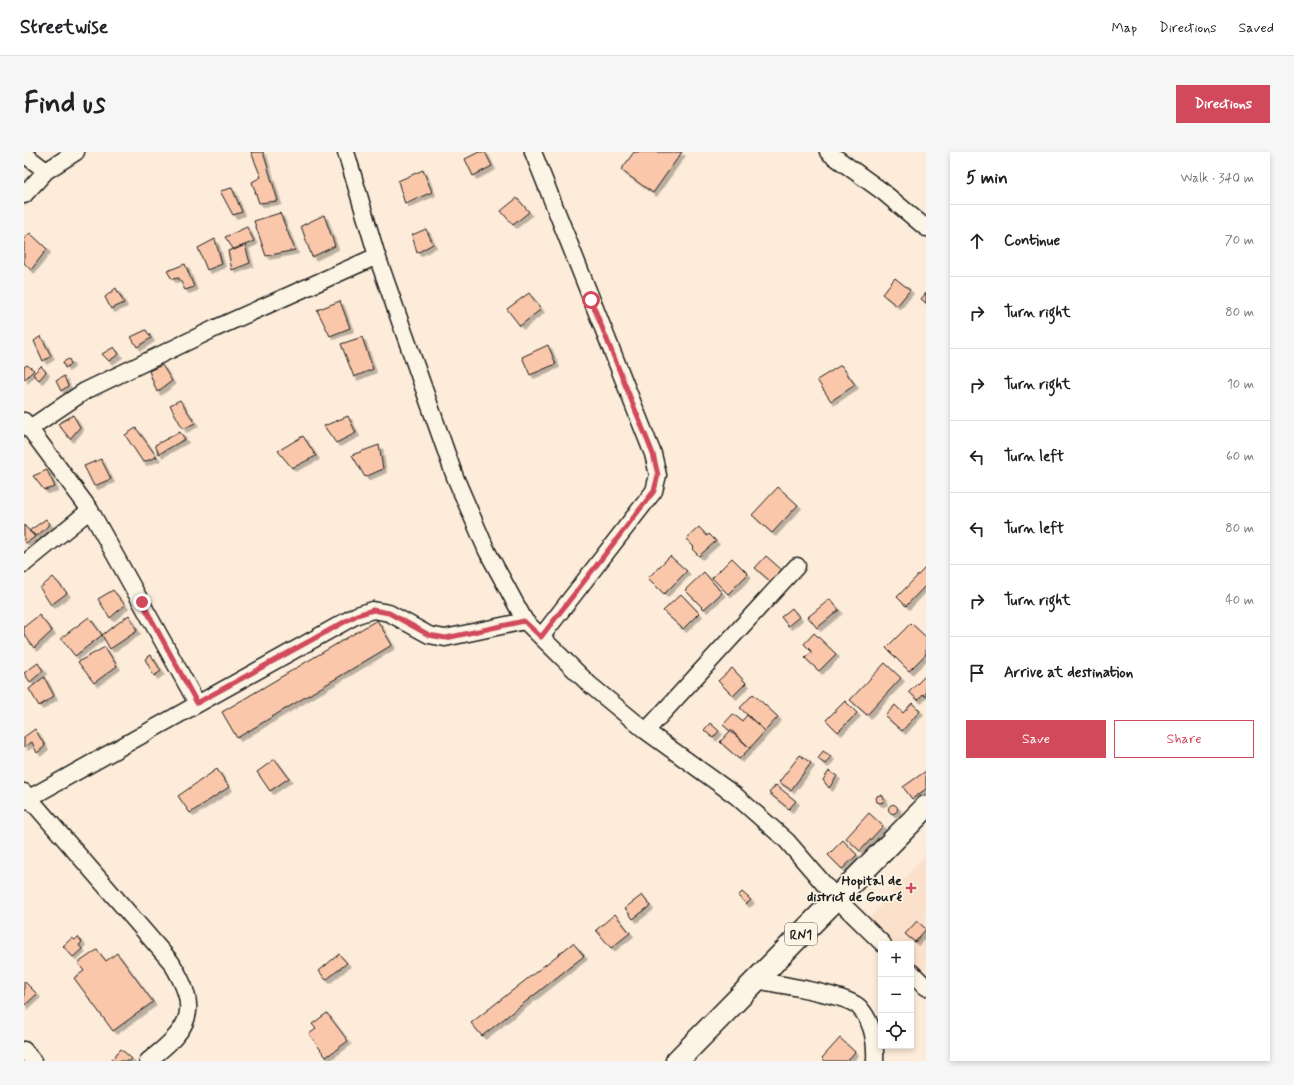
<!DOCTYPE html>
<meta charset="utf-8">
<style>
:root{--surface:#fff;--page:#f6f6f6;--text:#202124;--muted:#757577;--line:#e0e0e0;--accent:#d1495b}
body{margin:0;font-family:Mynerve,sans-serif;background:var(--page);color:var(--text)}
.controls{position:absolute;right:12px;bottom:12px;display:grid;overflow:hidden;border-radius:0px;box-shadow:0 2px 6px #0003}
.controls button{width:36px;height:36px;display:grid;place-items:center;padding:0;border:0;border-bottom:1px solid var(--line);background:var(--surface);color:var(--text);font:20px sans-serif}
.stop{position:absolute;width:12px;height:12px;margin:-9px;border:3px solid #d1495b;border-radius:50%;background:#fff}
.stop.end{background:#d1495b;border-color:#fff;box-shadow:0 1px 4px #0008}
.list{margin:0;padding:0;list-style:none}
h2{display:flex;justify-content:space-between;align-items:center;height:52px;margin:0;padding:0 16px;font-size:17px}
h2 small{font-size:13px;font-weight:400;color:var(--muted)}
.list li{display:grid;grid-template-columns:26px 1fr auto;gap:12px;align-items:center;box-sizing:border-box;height:72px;padding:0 16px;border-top:1px solid var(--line)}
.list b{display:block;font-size:15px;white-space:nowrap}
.list em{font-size:13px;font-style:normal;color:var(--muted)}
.actions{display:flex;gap:8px;padding:12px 16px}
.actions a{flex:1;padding:9px 0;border:1px solid var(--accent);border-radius:0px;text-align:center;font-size:14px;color:var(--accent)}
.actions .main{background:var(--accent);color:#fff}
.icon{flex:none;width:22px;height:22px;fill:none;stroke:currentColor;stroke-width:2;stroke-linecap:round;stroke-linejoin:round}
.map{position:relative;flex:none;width:902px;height:909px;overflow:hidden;border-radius:0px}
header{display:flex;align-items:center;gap:24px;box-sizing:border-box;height:56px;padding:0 20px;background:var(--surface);border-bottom:1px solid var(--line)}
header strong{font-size:19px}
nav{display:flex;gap:22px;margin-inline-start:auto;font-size:14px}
.intro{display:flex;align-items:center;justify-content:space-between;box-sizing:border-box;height:96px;padding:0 24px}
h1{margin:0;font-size:28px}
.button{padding:10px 18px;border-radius:0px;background:var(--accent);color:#fff;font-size:14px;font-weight:700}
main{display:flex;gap:24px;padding:0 24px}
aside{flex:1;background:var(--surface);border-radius:0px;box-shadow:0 2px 6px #0003}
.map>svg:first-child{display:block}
</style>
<header>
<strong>Streetwise</strong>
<nav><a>Map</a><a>Directions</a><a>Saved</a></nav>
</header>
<div class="intro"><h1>Find us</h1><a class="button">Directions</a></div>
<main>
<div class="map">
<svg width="902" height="909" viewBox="0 0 902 909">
<defs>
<filter id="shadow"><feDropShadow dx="3.5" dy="3.5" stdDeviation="0" flood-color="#0004"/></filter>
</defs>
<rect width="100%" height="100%" fill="#fcecd9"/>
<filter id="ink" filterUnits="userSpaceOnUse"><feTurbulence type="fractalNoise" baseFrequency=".025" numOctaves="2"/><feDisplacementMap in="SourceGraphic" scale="8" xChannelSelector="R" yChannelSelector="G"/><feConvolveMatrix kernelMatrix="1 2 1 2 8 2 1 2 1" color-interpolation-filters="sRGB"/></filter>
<g filter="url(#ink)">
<path fill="#fbe1cb" d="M902 702V822L887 809V792H867L842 770Z"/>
<path fill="#fac7aa" stroke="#1c1c1c" filter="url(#shadow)" d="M227 0H239L254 49 235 51 228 30 237 25Z
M455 0H461L468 14 449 24 441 7Z
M610 0H658L629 41 597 18Z
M399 18 408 40 381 52 374 29Z
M208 36 218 60 209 63 196 39Z
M493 46 505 60 489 73 477 59Z
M256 61 271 98 242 104 230 69Z
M300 63 311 94 288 105 277 74Z
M223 75 230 89 210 98 201 85Z
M402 77 409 92 393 101 388 83Z
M6 81 23 97 7 118 0 111V87Z
M191 87 198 112 183 118 174 96Z
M221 93 226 111 208 118 204 99Z
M161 112 170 135 161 138 155 126 148 127 143 119Z
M871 126 886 138 873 154 858 142Z
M92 136 100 151 87 157 81 145Z
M505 141 517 157 496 174 483 157Z
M902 141V151L897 147Z
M316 149 326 176 306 184 293 158Z
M122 178 127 186 113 195 107 185Z
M17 184 27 204 19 209 10 189Z
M338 185 349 217 330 225 317 192Z
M524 193 532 212 506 223 498 205Z
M90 195 95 202 85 209 78 202Z
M45 207 47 212 41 216 39 210Z
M3 213 10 218 0 228V215Z
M138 213 148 229 133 240 125 219Z
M817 213 831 233 807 249 793 228Z
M17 214 22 220 15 228 9 222Z
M40 224 44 234 37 239 32 229Z
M156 248 171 271 159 277 146 253Z
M49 263 56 275 46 287 34 272Z
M324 264 332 281 312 291 300 274Z
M112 276 133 305 119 310 101 283Z
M156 280 161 287 135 302 131 293Z
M279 284 292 304 268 316 254 299Z
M355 293 359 317 341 325 328 303Z
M77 307 87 327 70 334 60 314Z
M23 318 31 335 20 338 9 324Z
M754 335 774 353 748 381 728 363Z
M22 367 26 372 13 384 5 379Z
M0 373 11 385 2 391 0 389Z
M675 375 683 384 685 382 692 389 675 404 668 397 670 395 662 387Z
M646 404 663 419 640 442 624 426Z
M742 404 758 418 747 430 731 416Z
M708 406 724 422 704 442 688 426Z
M902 415V433L882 454 873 445Z
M680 420 698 441 680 457 661 438Z
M29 425 43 441 27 453 16 436Z
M89 438 101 453 86 466 74 447Z
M657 442 675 461 659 477 639 459Z
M806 447 815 458 793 476 784 465Z
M768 456 775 465 764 474 757 465Z
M15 463 28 479 10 496 0 482V475Z
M105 463 113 479 86 497 78 483Z
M65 465 78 483 51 504 37 486Z
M353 468 368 493 213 586 198 560Z
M887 471 902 485V502L885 519 862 496Z
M790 481 812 502 795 519 781 506 788 500 780 492Z
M81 495 93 514 70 531 54 510Z
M127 503 137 519 130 524 121 507Z
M14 511 19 519 6 530 0 521Z
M861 511 877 526 843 563 826 548Z
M708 516 722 531 709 544 694 529Z
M902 523V545L899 542 894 548 885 540Z
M20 525 30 544 15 554 5 537Z
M729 542 754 565 741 579 716 556Z
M821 549 833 561 814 580 802 568Z
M888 551 896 559 878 579 861 564 871 553 879 561Z
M709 562 718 569 723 563 741 579 726 596 699 573Z
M686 571 695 579 689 586 680 578Z
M11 577 21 594 13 601 8 590 0 595V585Z
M707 578 726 596 715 607 696 590Z
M799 599 807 604 801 612 794 607Z
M776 603 787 611 767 638 755 630Z
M251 607 265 626 246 639 233 620Z
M193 617 205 635 166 661 154 644Z
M805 619 813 624 805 636 799 628Z
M902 619V637L888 647 879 635Z
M752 633 772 649 765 657 745 641Z
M852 647a4 4 0 1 1 8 0a4 4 0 1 1-8 0Z
M864.5 657a4.5 4.5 0 1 1 9 0a4.5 4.5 0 1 1-9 0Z
M845 661 859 674 836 699 822 686Z
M819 688 833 703 818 717 804 703Z
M718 740 727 748 722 752 714 744Z
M618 743 626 754 609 767 601 756Z
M591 762 606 781 587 796 572 778Z
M893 769 902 777 891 790 881 782Z
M54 785 58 790 55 793 58 797 49 805 39 794 48 786 51 788Z
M549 791 560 804 458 884 447 871Z
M73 798 82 809 93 801 129 850 89 879 50 826 60 819 54 811Z
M315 802 323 811 302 828 295 819Z
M0 829 13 842 0 854Z
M303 861 324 889 302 905 285 882 292 877 288 872Z
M816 886 831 900 823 909H801L798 906Z
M97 897 108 907 106 909H86Z"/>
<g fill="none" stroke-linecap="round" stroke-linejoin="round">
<defs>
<path id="minor" d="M322 0 353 104 431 325 463 399 501 469 565 532 622 579 712 644 763 689 812 746 859 792
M509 0 629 302 634 323 630 339 517 485
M804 0 858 39 902 76
M0 2 22 19
M0 43 22 19 52 0
M0 269 66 358 173 551
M6 276 61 239 192 176 353 104
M0 412 66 358
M622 579 773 414
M0 640 147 810C177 859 167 875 124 909
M0 649 333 463 349 458 365 461 405 483 421 486 501 469
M887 820 902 835
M731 828C752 832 822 842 835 855 849 870 852 889 851 909
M0 898 9 909"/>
<path id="trunk" d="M653 909 902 655"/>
</defs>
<use href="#minor" stroke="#1c1c1c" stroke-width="19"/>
<use href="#trunk" stroke="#1c1c1c" stroke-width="25"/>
<use href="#minor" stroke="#fcf5e5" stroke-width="16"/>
<use href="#trunk" stroke="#fcf5e5" stroke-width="22"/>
</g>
</g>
<g fill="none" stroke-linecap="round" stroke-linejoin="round" filter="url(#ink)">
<path stroke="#d1495b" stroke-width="5" d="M118 450 173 551 333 463 349 458 365 461 405 483 422 486 500 469 517 485 630 339 634 323 629 302 567 148"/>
</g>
<path fill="#d1495b" stroke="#fcf5e5" stroke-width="1.5" d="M885 730h4v4h4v4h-4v4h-4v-4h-4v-4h4z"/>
<g text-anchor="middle" stroke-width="3.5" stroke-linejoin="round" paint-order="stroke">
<rect fill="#fcf5e5" stroke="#5f5d58" stroke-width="1" x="761" y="771" width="32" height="22" rx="3"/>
<g font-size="13" font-weight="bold" fill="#1c1c1c">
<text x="777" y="787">RN1</text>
</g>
<g font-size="14" font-weight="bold" fill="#1c1c1c" stroke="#fcf5e5" text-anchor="end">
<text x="878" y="733">Hopital de<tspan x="878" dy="16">district de Gouré</tspan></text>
</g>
</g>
</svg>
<div class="controls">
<button>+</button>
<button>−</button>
<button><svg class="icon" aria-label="locate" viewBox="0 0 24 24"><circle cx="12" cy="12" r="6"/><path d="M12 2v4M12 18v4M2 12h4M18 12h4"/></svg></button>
</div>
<div class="stop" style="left:567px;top:148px"></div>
<div class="stop end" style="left:118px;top:450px"></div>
</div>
<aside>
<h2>5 min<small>Walk · 340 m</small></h2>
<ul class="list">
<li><svg class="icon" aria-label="ahead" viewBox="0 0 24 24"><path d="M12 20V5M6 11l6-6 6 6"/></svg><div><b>Continue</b></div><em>70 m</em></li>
<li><svg class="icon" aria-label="right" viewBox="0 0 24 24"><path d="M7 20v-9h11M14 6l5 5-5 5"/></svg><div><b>Turn right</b></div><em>80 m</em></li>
<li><svg class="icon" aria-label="right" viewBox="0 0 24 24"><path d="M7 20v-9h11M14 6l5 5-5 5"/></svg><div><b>Turn right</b></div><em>10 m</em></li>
<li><svg class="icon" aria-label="left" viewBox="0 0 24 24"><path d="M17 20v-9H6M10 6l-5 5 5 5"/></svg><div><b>Turn left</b></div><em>60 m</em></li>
<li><svg class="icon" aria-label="left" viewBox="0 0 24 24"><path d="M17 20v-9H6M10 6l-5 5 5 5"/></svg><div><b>Turn left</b></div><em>80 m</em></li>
<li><svg class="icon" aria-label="right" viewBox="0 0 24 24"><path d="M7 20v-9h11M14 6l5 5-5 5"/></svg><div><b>Turn right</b></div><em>40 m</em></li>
<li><svg class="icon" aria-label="arrive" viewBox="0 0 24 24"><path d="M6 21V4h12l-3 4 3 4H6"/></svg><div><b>Arrive at destination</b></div></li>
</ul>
<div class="actions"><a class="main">Save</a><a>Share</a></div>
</aside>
</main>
